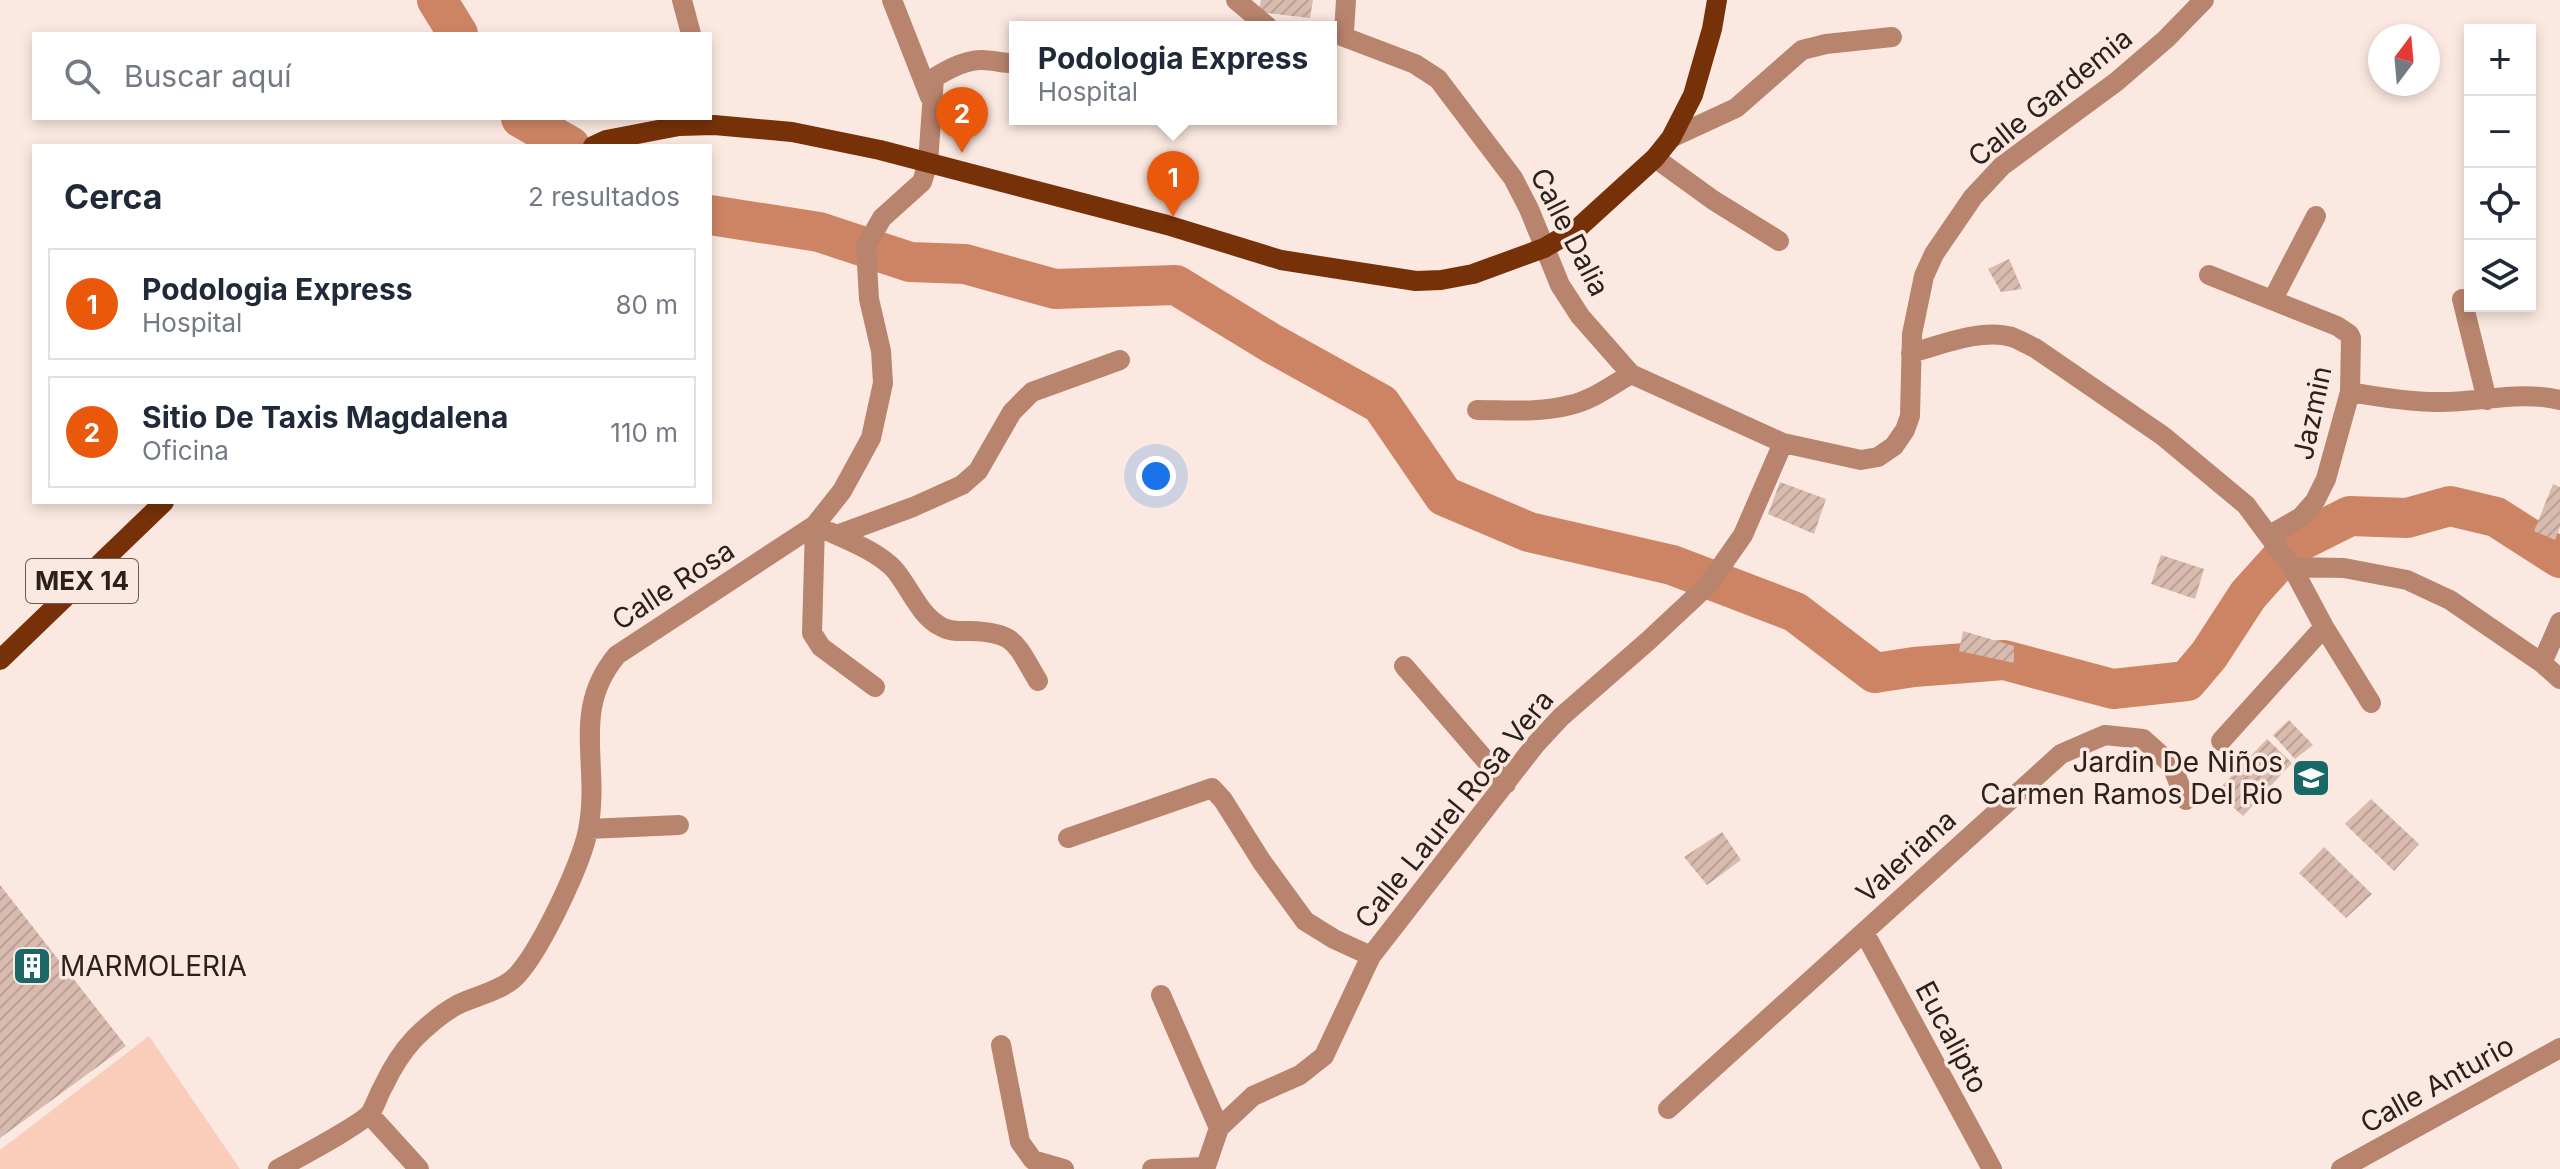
<!DOCTYPE html>
<html lang="es">
<meta charset="utf-8">
<style>
:root{--surface:#fff;--page:#f2f2f3;--text:#1f2937;--muted:#747a83;--line:#e0e1e3;--accent:#ea580c}
body{margin:0;font-family:Inter,sans-serif;background:var(--page);color:var(--text)}
.controls{position:absolute;right:24px;top:24px;display:grid;overflow:hidden;border-radius:0px;box-shadow:0 4px 12px #0003}
.controls button{width:72px;height:72px;display:grid;place-items:center;padding:0;border:0;border-bottom:2px solid var(--line);background:var(--surface);color:var(--text);font:40px sans-serif}
.compass{position:absolute;left:2368px;top:24px;width:72px;height:72px;border-radius:50%;background:var(--surface);box-shadow:0 4px 12px #0003;rotate:16deg}
.you{position:absolute;left:1156px;top:476px;width:28px;height:28px;margin:-20px;border:6px solid #fff;border-radius:50%;background:#1a73e8;box-shadow:0 0 0 12px #1a73e833}
.badge{display:grid;place-items:center;width:52px;height:52px;border-radius:50%;background:var(--accent);color:#fff;font-size:26px;font-weight:700}
.pin{position:absolute;translate:-50% -66px;filter:drop-shadow(0 2px 4px #0008)}
.pin::after{content:'';position:absolute;top:42px;width:28px;height:24px;background:inherit;clip-path:polygon(0 0,100% 0,50% 100%)}
.popup{position:absolute;left:1009px;top:21px;width:328px;height:104px;box-sizing:border-box;display:grid;place-content:center;border-radius:0px;background:var(--surface);filter:drop-shadow(0 2px 6px #0005);font-size:26px;white-space:nowrap;color:var(--muted)}
.popup b{font-size:30px;color:var(--text)}
.popup::after{content:'';position:absolute;left:50%;top:100%;margin-left:-16px;border:16px solid transparent;border-top-color:var(--surface)}
.list{margin:0;padding:0;list-style:none}
h2{display:flex;justify-content:space-between;align-items:center;height:104px;margin:0;padding:0 32px;font-size:34px}
h2 small{font-size:26px;font-weight:400;color:var(--muted)}
.list li{display:grid;grid-template-columns:52px 1fr auto;gap:24px;align-items:center;box-sizing:border-box;height:112px;margin:0 16px 16px;padding:0 16px;border:2px solid var(--line);border-radius:0px}
.list b{display:block;font-size:30px;white-space:nowrap}
.list p{margin:0;font-size:26px;white-space:nowrap;color:var(--muted)}
.list em{font-size:26px;font-style:normal;color:var(--muted)}
.icon{flex:none;width:44px;height:44px;fill:none;stroke:currentColor;stroke-width:2;stroke-linecap:round;stroke-linejoin:round}
.map{position:relative;flex:none;width:2560px;height:1169px;overflow:hidden}
.search{position:absolute;background:var(--surface);box-shadow:0 4px 12px #0003;left:32px;top:32px;width:680px;height:88px;display:flex;align-items:center;gap:20px;box-sizing:border-box;padding:0 28px;border-radius:0px;color:var(--muted);font-size:30px}
.panel{position:absolute;background:var(--surface);box-shadow:0 4px 12px #0003;left:32px;top:144px;width:680px;height:360px;border-radius:0px}
.map>svg:first-child{display:block}
</style>
<div class="map">
<svg width="2560" height="1169" viewBox="0 0 2560 1169">
<defs>
<pattern id="building-hatch" width="6" height="6" patternUnits="userSpaceOnUse" patternTransform="scale(2)"><rect width="6" height="6" fill="#d8baae"/><path d="M-1 1l2-2M0 6l6-6M5 7l2-2" fill="none" stroke="#baa095"/></pattern>
</defs>
<rect width="100%" height="100%" fill="#fbe9e1"/>
<path fill="#f9cdba" d="M149 1036 240 1169H0V1150Z"/>
<g fill="none" stroke-linecap="round" stroke-linejoin="round">
<path stroke="#cd8464" stroke-width="40" d="M437 0 458 34
M521 118 570 146
M710 215 819 232 910 262 965 264 1055 289 1176 285 1271 343 1381 404 1444 496 1529 532 1672 565 1795 612 1875 673 1914 667 2004 660 2113 689 2187 681 2209 655 2248 595 2294 544 2350 516 2407 518 2450 506 2496 517 2560 558"/>
</g>
<path fill="url(#building-hatch)" d="M1261 0H1313L1310 18 1258 12Z
M2009 259 2022 289 2001 292 1988 269Z
M1780 482 1826 499 1814 534 1768 514Z
M2553 484 2560 487V527L2555 540 2534 531Z
M2161 555 2204 569 2195 599 2151 584Z
M1963 631 2014 646V663L1959 651Z
M2289 720 2313 745 2295 759 2273 735Z
M2267 739 2292 763 2243 816 2216 792Z
M2371 799 2419 844 2394 871 2345 824Z
M1722 832 1741 860 1707 885 1684 857Z
M2324 847 2372 894 2346 918 2299 873Z
M0 885 126 1046 0 1138Z"/>
<g fill="none" stroke-linecap="round" stroke-linejoin="round">
<path stroke="#b8846d" stroke-width="20" d="M682 0 691 34
M892 0 930 97
M1236 0 1268 27
M1331 31 1344 32 1346 0
M1331 32 1415 64 1438 79 1513 178 1529 209 1560 285 1580 316 1631 374 1783 443 1861 460 1878 457 1894 446 1905 430 1910 416 1912 334 1924 276 1934 254 1973 197 2002 166 2116 82 2166 39 2204 0
M1671 138 1736 108 1802 50 1826 44 1892 37
M1655 158 1713 200 1779 241
M2209 275 2337 326 2349 334 2351 338 2350 392 2326 479 2315 501 2301 517 2270 535
M2273 299 2316 216
M2462 299 2487 400
M1911 353C1942 345 1980 328 2012 337 2020 340 2028 345 2035 348L2163 436 2246 505 2292 567 2324 627 2371 703
M2350 392C2378 397 2408 402 2437 402 2477 403 2520 390 2560 400
M1477 410C1507 410 1540 413 1570 405 1592 400 1611 386 1631 374
M815 525 812 633 821 647 875 687
M830 532C850 541 878 552 894 569 909 586 919 615 940 626 949 632 960 631 970 631 1017 632 1016 645 1038 681
M837 535 913 507 962 485 978 471 1012 412 1032 392 1120 360
M2292 567 2344 568 2407 580 2450 600 2542 663 2560 679
M2542 663 2560 622
M1404 666 1506 784
M2221 741 2324 627
M588 829 679 825
M1068 838 1212 788 1223 800 1262 862 1305 921 1334 939 1371 956
M1864 932 1992 1169
M1161 995 1219 1128
M1001 1045 1020 1142 1033 1160 1064 1169
M1668 1109 2061 754 2105 735 2143 739 2171 764 2186 800
M370 1115 419 1169
M278 1169C294 1160 364 1123 371 1112 376 1104 379 1093 384 1085 392 1068 401 1053 414 1039 426 1027 442 1013 457 1005 475 996 495 993 512 980 537 959 582 863 588 830 601 764 570 711 617 655L815 525 842 491 871 438 883 383 881 351 869 299 866 246 882 218 922 182 928 163 934 78C948 69 966 60 982 60 994 60 1004 64 1015 63
M1152 1169 1205 1167
M1205 1169 1219 1128 1253 1096 1300 1075 1324 1056 1371 956 1535 745 1561 717 1648 641 1708 585 1743 535 1783 443
M2341 1169 2560 1048"/>
<path stroke="#773108" stroke-width="20" d="M593 146 606 140 679 126 714 125 792 132 880 150 1167 225 1281 260 1416 281 1441 280 1473 274 1544 248 1577 229 1655 158 1671 138 1693 95 1712 29 1717 0
M0 660 164 502"/>
</g>
<defs>
<symbol id="school-square" viewBox="-11 -11 22 22"><rect x="-9" y="-9" width="18" height="18" rx="4" fill="#196767" stroke="#fbe9e1"/><path d="M0-5L7-2L0 1L-7-2ZM-4 1L0 2.5L4 1V4Q0 6-4 4Z" fill="#fff"/></symbol>
<symbol id="building-square" viewBox="-11 -11 22 22"><rect x="-9" y="-9" width="18" height="18" rx="4" fill="#196767" stroke="#fbe9e1"/><path d="M-4-6H4V6H1V3H-1V6H-4ZM-2.5-4.3h1.7v1.8h-1.7ZM.8-4.3h1.7v1.8H.8ZM-2.5-1h1.7V.8h-1.7ZM.8-1h1.7V.8H.8Z" fill="#fff"/></symbol>
</defs>
<g fill-rule="evenodd">
<use href="#school-square" x="2289" y="756" width="44" height="44"/>
<use href="#building-square" x="10" y="944" width="44" height="44"/>
</g>
<g text-anchor="middle" stroke-width="7" stroke-linejoin="round" paint-order="stroke">
<rect fill="#fbe9e1" stroke="#695c56" stroke-width="2" x="26" y="559" width="112" height="44" rx="6"/>
<g font-size="26" font-weight="bold" fill="#2b201b">
<text x="82" y="590">MEX 14</text>
</g>
<g font-size="28" fill="#2b201b" stroke="#fbe9e1">
<text transform="translate(2050 97) rotate(-39)" y="10">Calle Gardemia</text>
<text transform="translate(1570 232) rotate(63)" y="10">Calle Dalia</text>
<text transform="translate(2312 413) rotate(-78)" y="10">Jazmin</text>
<text transform="translate(673 585) rotate(-33)" y="10">Calle Rosa</text>
<text transform="translate(1454 809) rotate(-51)" y="10">Calle Laurel Rosa Vera</text>
<text transform="translate(1906 856) rotate(-42)" y="10">Valeriana</text>
<text transform="translate(1952 1037) rotate(62)" y="10">Eucalipto</text>
<text transform="translate(2437 1084) rotate(-29)" y="10">Calle Anturio</text>
</g>
<g font-size="28" fill="#2b201b" stroke="#fbe9e1" text-anchor="end">
<text x="2283" y="772">Jardin De Niños<tspan x="2283" dy="32">Carmen Ramos Del Rio</tspan></text>
<text x="60" y="976" text-anchor="start">MARMOLERIA</text>
</g>
</g>
</svg>
<div class="controls">
<button>+</button>
<button>−</button>
<button><svg class="icon" aria-label="locate" viewBox="0 0 24 24"><circle cx="12" cy="12" r="6"/><path d="M12 2v4M12 18v4M2 12h4M18 12h4"/></svg></button>
<button><svg class="icon" aria-label="layers" viewBox="0 0 24 24"><path d="M12 4l9 5-9 5-9-5zM3 14l9 5 9-5"/></svg></button>
</div>
<svg class="compass" viewBox="-18 -18 36 36"><path d="M0-13l5 13h-10z" fill="#e53935"/><path d="M0 13l5-13h-10z" fill="#747a83"/></svg>
<div class="you"></div>
<div class="pin badge" style="left:1173px;top:217px">1</div>
<div class="popup"><b>Podologia Express</b>Hospital</div>
<div class="pin badge" style="left:962px;top:153px">2</div>
<div class="search"><svg class="icon" aria-label="search" viewBox="0 0 24 24"><circle cx="10" cy="10" r="6"/><path d="M15 15l6 6"/></svg>Buscar aquí</div>
<section class="panel">
<h2>Cerca<small>2 resultados</small></h2>
<ul class="list">
<li><span class="badge">1</span><div><b>Podologia Express</b><p>Hospital</p></div><em>80 m</em></li>
<li><span class="badge">2</span><div><b>Sitio De Taxis Magdalena</b><p>Oficina</p></div><em>110 m</em></li>
</ul>
</section>
</div>
